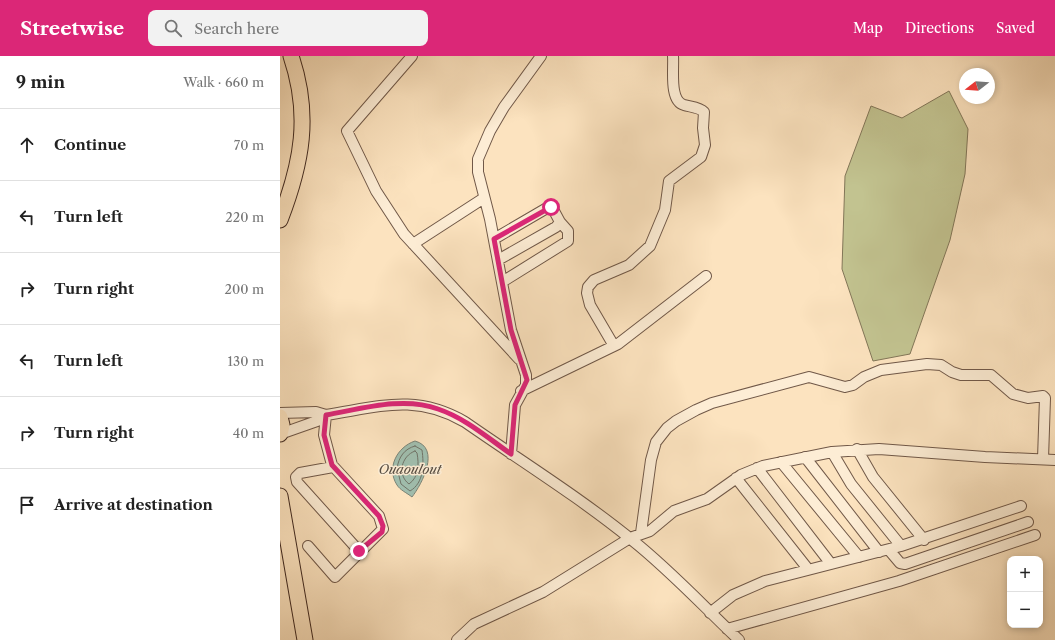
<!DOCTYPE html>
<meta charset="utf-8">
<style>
:root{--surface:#fff;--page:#f2f2f2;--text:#222;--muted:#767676;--line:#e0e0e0;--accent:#db2777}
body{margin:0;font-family:"Libre Caslon Text",serif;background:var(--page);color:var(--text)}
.controls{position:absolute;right:12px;bottom:12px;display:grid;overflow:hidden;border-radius:8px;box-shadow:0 2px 6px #0003}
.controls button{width:36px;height:36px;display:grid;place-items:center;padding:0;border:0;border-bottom:1px solid var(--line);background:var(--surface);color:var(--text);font:20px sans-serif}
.compass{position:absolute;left:679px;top:12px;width:36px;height:36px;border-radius:50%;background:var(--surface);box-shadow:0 2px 6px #0003;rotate:253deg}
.stop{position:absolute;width:12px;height:12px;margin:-9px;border:3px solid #db2777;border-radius:50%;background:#fff}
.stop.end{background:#db2777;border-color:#fff;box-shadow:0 1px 4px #0008}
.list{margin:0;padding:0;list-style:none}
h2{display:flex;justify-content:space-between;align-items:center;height:52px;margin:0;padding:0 16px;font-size:17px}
h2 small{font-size:13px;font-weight:400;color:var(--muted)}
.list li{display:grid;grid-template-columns:26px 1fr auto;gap:12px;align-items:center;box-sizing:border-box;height:72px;padding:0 16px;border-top:1px solid var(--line)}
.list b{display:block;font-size:15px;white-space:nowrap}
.list em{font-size:13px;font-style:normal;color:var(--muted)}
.icon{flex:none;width:22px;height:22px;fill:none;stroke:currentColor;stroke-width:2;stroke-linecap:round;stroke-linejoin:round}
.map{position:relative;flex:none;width:775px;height:584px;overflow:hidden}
header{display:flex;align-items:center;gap:24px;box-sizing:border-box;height:56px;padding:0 20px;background:var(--accent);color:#fff}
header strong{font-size:19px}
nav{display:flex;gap:22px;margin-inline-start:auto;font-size:14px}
.search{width:280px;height:36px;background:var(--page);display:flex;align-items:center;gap:10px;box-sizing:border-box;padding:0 14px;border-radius:8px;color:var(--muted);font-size:15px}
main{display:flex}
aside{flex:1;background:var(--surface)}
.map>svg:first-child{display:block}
</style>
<header>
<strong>Streetwise</strong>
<div class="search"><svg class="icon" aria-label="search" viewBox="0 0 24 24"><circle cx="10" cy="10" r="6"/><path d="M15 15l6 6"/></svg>Search here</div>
<nav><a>Map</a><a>Directions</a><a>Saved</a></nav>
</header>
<main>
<aside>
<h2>9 min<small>Walk · 660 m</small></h2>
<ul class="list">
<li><svg class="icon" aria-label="ahead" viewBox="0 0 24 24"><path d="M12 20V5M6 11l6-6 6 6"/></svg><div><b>Continue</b></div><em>70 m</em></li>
<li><svg class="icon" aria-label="left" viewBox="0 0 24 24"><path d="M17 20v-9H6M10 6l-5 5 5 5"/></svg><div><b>Turn left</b></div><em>220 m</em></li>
<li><svg class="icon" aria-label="right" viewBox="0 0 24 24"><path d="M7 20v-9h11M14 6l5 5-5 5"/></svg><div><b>Turn right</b></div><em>200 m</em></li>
<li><svg class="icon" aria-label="left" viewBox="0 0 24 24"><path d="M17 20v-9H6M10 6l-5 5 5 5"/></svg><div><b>Turn left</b></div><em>130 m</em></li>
<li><svg class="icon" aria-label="right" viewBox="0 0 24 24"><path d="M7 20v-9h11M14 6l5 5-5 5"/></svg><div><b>Turn right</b></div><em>40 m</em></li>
<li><svg class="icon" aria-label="arrive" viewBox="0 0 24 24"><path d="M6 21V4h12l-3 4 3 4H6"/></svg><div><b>Arrive at destination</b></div></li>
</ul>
</aside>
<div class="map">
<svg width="775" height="584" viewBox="0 0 775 584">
<rect width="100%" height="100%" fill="#fce3bf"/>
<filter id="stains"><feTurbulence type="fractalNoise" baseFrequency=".005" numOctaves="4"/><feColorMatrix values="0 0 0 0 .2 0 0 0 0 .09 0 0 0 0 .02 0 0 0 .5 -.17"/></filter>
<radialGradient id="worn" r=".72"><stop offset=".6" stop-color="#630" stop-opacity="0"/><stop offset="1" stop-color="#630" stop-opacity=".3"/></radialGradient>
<path fill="#c2c390" stroke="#827658" d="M669 35 688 73 685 118 670 184 630 298 593 305 562 213 565 120 591 50 622 62Z"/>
<path fill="#a0beae" stroke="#7a8376" d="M135 385C161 392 142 428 132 441 127 437 120 434 117 429 106 412 117 391 135 385Z"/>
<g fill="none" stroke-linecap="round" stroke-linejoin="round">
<path stroke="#707468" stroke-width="1" d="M135 390 142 394C144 408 144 427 130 435L121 428 117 412C119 401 124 393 135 390Z
M135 395 137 397C139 408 139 421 129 428 117 419 121 400 135 395Z"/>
<defs>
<path id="minor" d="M132 0 67 75 96 135 124 178 239 303
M214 183 267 152 273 153 280 166 276 171 218 204
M133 188 204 142
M222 226 288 185V175L280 166
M334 290 310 249 307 237 308 231 314 224 349 209 370 190 385 154 389 125 421 101 425 89 423 72 424 56C419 51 410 51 404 49 389 45 394 13 393 0
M241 335 338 288 426 220
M0 357 36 356 46 359
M0 378 37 365 46 359C99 351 135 337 185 366 241 405 299 441 352 484 390 514 423 550 459 584
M577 393 593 421 644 484
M552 396 571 428 621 490
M231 398 235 349 246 329V319L231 274 210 163 198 116V103L210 75 224 51 261 0
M525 401 599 496
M501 406 579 501
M53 411 20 417 16 421 17 426 79 495
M477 412 551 508
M456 422 528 513
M361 477 371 404 376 386 387 372 396 365 416 354 432 347 529 321 565 331 573 329 584 321 601 314 647 308 661 309 672 316 681 319H711L733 338 748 342 763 340 765 342 763 403
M28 490 55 521 103 473 99 460 52 409 44 379 46 359
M609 494 620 507 625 508 748 466
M430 557 453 539 485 525 621 490 741 450
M447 573 619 525 755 479
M177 584 194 568 263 536 350 482 370 475 394 455 427 443 461 419 483 410 552 396 599 393 705 401 775 404"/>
<path id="highway" d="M0 164C22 107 31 59 11 0
M0 361 2 369 0 378
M0 440 25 584"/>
</defs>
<use href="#minor" stroke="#705848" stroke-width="12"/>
<use href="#highway" stroke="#412a21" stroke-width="17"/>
<use href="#minor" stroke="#fdedd5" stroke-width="10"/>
<use href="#highway" stroke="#fce3bf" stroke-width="15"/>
</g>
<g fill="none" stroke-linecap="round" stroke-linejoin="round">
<path stroke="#db2777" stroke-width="5" d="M79 495 102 476 103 470 99 460 52 409 44 379 46 359C81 353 123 340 158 353 185 362 208 382 231 398L235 349 247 324 231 274 214 183 271 151"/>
</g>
<g text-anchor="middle" stroke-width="3" stroke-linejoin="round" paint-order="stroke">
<g font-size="13" font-style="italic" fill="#594f44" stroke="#fdedd5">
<text x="130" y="418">Ouaoulout</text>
</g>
</g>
<rect width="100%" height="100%" filter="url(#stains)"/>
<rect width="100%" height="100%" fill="url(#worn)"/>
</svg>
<div class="controls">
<button>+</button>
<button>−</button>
</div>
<svg class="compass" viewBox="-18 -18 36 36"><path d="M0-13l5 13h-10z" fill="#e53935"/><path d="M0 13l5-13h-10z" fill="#767676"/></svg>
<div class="stop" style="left:271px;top:151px"></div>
<div class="stop end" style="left:79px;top:495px"></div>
</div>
</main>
